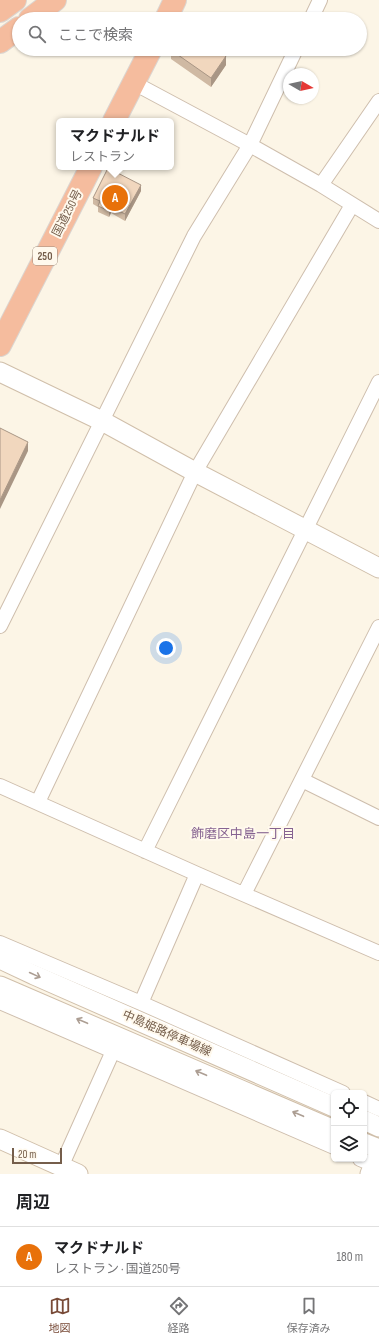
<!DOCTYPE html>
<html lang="ja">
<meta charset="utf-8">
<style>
:root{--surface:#fff;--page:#f2f2f2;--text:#202124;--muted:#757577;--line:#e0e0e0;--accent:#784a37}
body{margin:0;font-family:"Sofia Sans Condensed","Noto Sans JP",sans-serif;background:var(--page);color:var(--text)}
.controls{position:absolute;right:12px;bottom:12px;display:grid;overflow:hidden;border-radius:6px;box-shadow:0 1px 3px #0004}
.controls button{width:36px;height:36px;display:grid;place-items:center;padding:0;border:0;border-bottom:1px solid var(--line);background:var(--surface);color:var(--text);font:20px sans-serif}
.compass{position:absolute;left:283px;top:68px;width:36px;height:36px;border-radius:50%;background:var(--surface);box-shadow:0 1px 3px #0004;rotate:99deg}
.scale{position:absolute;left:12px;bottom:10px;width:50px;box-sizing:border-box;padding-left:4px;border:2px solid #755e4b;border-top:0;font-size:11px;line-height:14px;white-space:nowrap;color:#755e4b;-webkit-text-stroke:3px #fff9ed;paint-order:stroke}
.you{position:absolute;left:166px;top:648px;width:14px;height:14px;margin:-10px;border:3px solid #fff;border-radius:50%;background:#1a73e8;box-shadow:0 0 0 6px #1a73e833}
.badge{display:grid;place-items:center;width:26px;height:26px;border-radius:50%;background:var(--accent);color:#fff;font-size:13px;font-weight:700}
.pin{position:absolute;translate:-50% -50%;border:2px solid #fff;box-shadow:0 1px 4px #0006}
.popup{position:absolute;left:56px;top:118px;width:118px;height:52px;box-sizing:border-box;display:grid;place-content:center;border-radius:6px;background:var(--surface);filter:drop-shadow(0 1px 3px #0005);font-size:13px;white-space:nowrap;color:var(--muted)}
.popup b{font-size:15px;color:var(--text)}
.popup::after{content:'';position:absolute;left:50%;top:100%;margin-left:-8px;border:8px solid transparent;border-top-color:var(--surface)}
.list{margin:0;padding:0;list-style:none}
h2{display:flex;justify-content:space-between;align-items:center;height:52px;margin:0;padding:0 16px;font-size:17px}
h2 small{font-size:13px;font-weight:400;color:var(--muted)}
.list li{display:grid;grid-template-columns:26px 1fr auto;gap:12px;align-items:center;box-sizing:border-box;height:60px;padding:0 16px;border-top:1px solid var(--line)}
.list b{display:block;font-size:15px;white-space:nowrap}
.list p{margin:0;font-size:13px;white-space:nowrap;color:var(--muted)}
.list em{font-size:13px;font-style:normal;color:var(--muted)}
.icon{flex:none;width:22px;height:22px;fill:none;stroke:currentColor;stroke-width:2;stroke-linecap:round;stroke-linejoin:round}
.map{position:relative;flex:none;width:379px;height:1174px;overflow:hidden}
.search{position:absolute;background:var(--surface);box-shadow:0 1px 3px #0004;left:12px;right:12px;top:12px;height:44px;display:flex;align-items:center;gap:10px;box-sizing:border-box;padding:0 14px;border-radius:22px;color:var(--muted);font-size:15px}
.sheet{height:112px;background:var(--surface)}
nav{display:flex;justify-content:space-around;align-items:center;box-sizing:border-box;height:56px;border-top:1px solid var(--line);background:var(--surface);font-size:11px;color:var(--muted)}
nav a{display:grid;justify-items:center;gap:2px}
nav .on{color:var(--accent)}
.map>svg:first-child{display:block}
</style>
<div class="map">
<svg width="379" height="1174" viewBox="0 0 379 1174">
<rect width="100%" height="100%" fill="#fcf5e6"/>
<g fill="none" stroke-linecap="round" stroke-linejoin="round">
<defs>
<path id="street" d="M311 19 320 0
M134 83 250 145 321 185 379 221
M321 185 379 101
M0 626 194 236 250 145 296 49
M302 780 379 818
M0 786 197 874 379 953
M38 802 195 472 352 205
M145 851 379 382
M244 894 379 627
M0 943 141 1003 343 1093
M0 1002 334 1147
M141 1003 197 874
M364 1102 379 1109
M360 1159 379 1167
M61 1167 113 1051"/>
<path id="secondary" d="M0 372 102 421 195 472 379 568
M0 959 34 975 334 1107
M0 986 334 1130
M364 1120 379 1127
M0 1139 78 1174
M364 1143 379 1149
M370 1174 379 1154"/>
<path id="highway" d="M0 11 15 0
M30 19 55 0
M166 19 175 0
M0 42 19 28
M114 121 151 49
M0 345 91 167"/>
</defs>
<use href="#street" stroke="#cebead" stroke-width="16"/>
<use href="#secondary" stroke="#d0bfaa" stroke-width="21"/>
<use href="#highway" stroke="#dbd5d0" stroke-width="24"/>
<use href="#street" stroke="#fff" stroke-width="14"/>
<use href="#secondary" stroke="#fff" stroke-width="19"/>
<use href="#highway" stroke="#f5bc9e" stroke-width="22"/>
</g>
<path fill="#cfb9a3" d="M171 50 226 65 211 87 171 59Z
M141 191 125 221 111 213 109 217 98 212V207L93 204V198Z"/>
<path fill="#a99685" d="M226 56V65L211 87V78Z
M141 185V191L125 221V214Z
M111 207V213L109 217V211Z
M28 442V451L0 509V500Z"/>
<path fill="#f1d7be" stroke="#a99685" d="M172 49H216L226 56 211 78 171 50Z
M108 168 141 185 125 214 111 207 109 211 98 206 100 201 93 198Z
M0 428 28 442 0 500Z"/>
<defs><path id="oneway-shaft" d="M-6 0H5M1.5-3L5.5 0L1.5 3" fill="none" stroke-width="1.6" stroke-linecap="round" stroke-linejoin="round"/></defs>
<g stroke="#ac9e93">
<use href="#oneway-shaft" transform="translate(35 975) rotate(25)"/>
<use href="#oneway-shaft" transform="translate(82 1021) rotate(-157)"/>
<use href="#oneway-shaft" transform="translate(201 1073) rotate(-157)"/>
<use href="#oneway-shaft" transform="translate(298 1114) rotate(-157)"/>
</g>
<g text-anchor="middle" stroke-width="4" stroke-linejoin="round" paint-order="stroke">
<rect fill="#fff9ed" stroke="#9e8c7c" stroke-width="1" x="33" y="247" width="24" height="18" rx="3"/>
<g font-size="11" font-weight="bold" fill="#755e4b">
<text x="45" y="260">250</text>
</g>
<g font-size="12" fill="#755e4b" stroke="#fff9ed">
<text transform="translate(67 213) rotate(-63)" y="4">国道250号</text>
<text transform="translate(167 1033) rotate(24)" y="4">中島姫路停車場線</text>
</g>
<g font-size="13" fill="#866391" stroke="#fff9ed">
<text x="243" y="838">飾磨区中島一丁目</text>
</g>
</g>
</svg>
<div class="controls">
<button><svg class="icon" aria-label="locate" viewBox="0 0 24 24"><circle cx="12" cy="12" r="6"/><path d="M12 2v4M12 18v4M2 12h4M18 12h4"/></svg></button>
<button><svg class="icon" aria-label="layers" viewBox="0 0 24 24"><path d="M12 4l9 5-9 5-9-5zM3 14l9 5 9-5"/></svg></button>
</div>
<svg class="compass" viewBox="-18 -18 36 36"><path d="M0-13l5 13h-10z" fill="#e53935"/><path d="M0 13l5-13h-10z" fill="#757577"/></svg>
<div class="scale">20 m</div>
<div class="you"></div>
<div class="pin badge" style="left:115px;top:198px;background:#e8710a">A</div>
<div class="popup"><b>マクドナルド</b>レストラン</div>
<div class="search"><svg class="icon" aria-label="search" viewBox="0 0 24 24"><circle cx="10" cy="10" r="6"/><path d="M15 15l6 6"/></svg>ここで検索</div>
</div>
<section class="sheet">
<h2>周辺<small></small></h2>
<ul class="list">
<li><span class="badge" style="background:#e8710a">A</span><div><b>マクドナルド</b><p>レストラン · 国道250号</p></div><em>180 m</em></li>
</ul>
</section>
<nav>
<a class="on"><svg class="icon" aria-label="map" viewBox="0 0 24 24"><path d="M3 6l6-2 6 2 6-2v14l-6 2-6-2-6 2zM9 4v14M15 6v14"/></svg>地図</a>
<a><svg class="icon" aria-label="directions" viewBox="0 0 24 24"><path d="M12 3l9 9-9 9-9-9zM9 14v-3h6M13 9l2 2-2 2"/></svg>経路</a>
<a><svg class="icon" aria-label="saved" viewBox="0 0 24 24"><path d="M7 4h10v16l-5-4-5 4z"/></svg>保存済み</a>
</nav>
